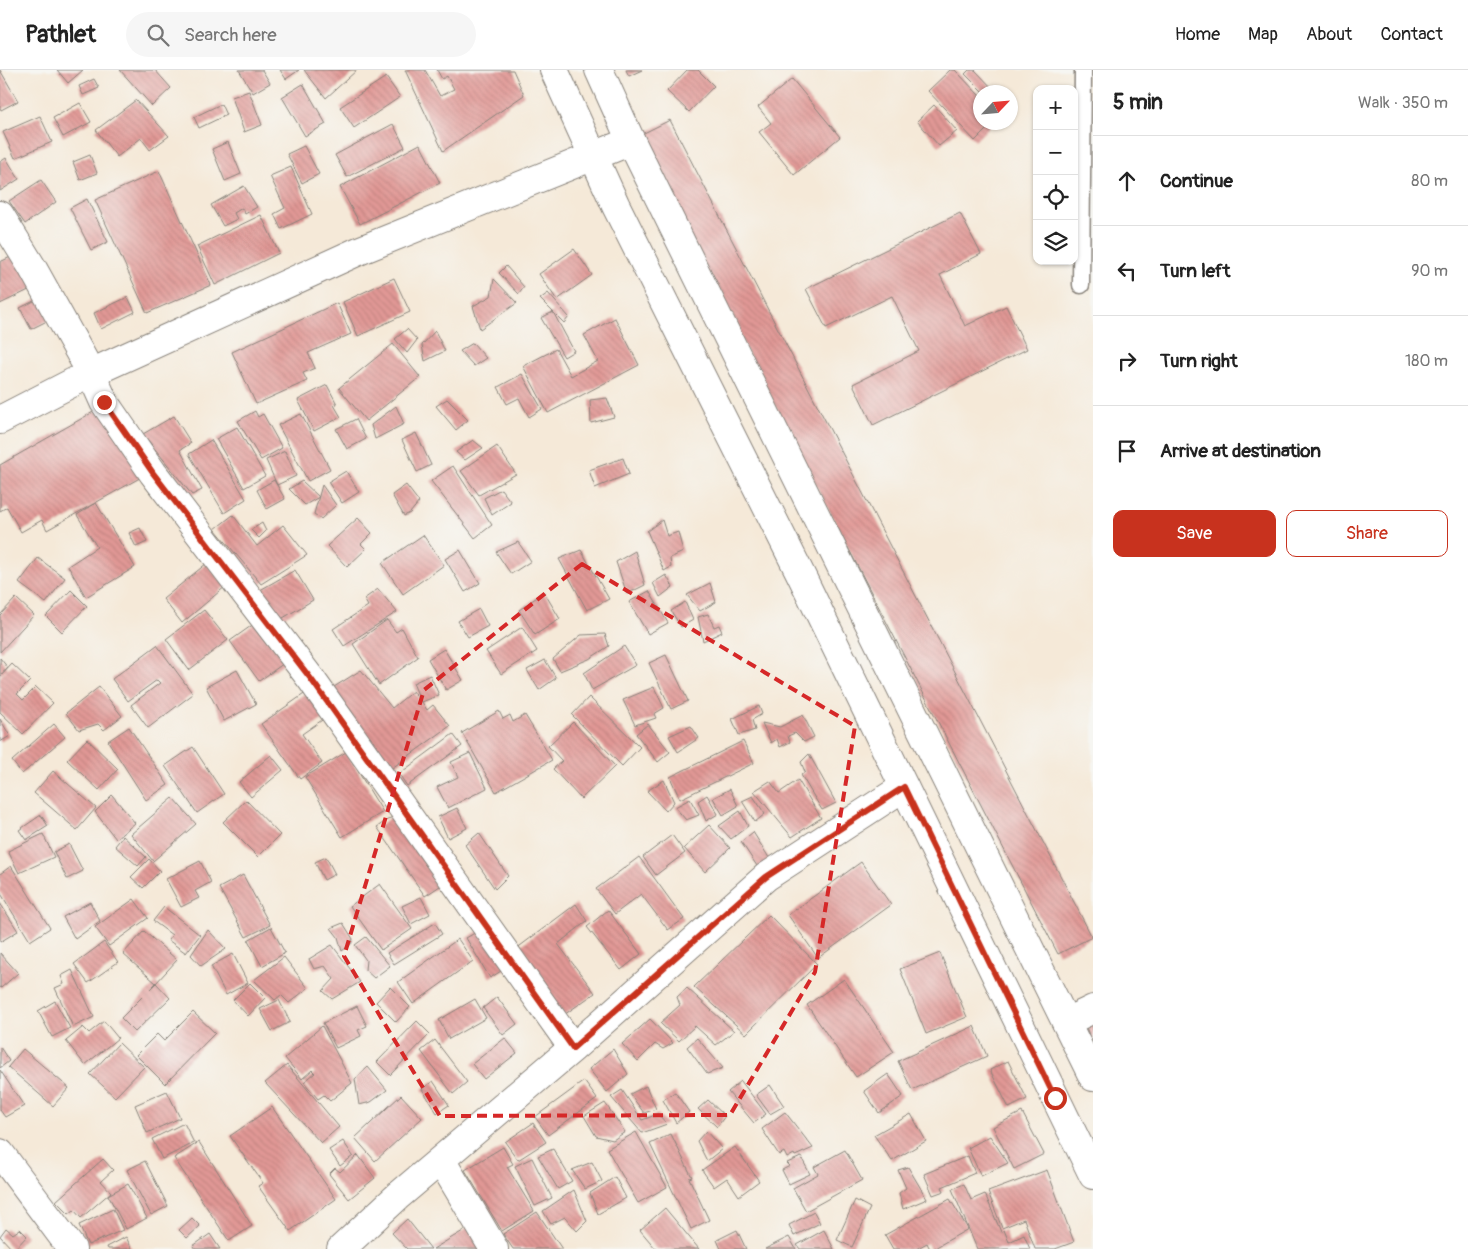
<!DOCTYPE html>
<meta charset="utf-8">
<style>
:root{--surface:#fff;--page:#f6f6f6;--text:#222;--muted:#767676;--line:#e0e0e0;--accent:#c8321e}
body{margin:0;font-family:Pangolin,sans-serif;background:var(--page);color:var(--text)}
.controls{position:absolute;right:15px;top:15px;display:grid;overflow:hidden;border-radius:10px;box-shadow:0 1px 4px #0004}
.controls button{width:45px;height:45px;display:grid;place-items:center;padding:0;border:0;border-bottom:1px solid var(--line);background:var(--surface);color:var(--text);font:25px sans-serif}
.compass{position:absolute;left:973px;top:15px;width:45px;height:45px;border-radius:50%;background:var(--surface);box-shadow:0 1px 4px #0004;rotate:64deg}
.stop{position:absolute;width:15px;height:15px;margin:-11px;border:4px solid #c8321e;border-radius:50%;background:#fff}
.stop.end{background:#c8321e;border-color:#fff;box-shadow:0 1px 5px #0008}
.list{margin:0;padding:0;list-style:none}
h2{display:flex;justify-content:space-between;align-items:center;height:65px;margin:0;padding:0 20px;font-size:21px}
h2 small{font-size:16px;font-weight:400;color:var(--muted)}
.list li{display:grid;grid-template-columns:32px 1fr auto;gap:15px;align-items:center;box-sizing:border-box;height:90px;padding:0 20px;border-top:1px solid var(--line)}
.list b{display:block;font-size:19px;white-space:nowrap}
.list em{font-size:16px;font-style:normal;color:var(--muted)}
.actions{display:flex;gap:10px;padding:15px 20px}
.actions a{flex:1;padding:11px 0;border:1px solid var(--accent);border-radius:10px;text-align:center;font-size:18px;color:var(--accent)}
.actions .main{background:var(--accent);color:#fff}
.icon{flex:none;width:28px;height:28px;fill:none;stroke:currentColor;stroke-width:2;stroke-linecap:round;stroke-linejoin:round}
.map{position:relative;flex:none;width:1093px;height:1179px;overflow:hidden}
header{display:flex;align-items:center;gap:30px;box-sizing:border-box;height:70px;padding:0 25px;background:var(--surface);border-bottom:1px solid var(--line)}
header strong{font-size:24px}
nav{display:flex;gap:28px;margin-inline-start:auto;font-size:18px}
.search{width:350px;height:45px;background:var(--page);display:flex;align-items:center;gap:12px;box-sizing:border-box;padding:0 18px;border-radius:28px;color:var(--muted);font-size:19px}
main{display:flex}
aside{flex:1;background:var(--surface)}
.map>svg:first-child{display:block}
</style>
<header>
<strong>Pathlet</strong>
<div class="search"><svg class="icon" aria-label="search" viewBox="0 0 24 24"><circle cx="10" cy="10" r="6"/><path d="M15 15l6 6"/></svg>Search here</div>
<nav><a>Home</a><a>Map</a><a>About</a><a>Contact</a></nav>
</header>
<main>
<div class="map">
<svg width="1093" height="1179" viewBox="0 0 1093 1179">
<defs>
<pattern id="building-back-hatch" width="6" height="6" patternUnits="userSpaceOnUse" patternTransform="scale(1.25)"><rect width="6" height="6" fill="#e19895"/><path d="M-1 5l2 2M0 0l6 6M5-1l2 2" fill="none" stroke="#c08280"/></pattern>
</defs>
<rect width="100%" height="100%" fill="#f6f6f2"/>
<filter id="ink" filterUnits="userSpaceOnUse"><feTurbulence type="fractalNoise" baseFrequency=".02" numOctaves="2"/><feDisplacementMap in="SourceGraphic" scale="10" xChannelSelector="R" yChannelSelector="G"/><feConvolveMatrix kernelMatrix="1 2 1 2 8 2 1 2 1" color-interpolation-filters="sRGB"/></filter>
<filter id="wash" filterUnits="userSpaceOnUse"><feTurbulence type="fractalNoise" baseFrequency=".0096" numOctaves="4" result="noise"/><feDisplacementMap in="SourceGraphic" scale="20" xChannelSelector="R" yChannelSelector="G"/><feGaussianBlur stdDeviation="1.12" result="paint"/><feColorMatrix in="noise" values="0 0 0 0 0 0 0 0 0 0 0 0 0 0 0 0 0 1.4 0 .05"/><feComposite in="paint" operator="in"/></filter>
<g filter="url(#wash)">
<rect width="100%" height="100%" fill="#f5e9d8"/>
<g id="blocks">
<path fill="url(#building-back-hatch)" d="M0 0 18 31 1 40 0 38Z
M57 0H83L68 13Z
M120 0H155L171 18 152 36Z
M239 0H262L270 13 253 23Z
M280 0H299L286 9Z
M304 0H357L326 28Z
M405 0H425L440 26 454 19 447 6 442 9 437 0H513L524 25 443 81Z
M626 0H642L629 6Z
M687 0H698L714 16 689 42 667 21Z
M950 0H955L981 27V52H994L975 71 928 21Z
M969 0H975L995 21 993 22H983L965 4Z
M386 7 400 27 354 58 340 37Z
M94 9 99 18 83 25 79 16Z
M792 9 840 67 794 105 759 62 771 53 758 37Z
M303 14 326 54 305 66 282 27Z
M249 21 262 55 244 62 232 27Z
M136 30 169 66 150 80 141 68 117 87 96 60Z
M80 33 91 52 63 67 53 48Z
M221 34 226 45 199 58 194 47Z
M934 35 957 61 939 76 917 51Z
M40 46 52 72 15 88 3 62Z
M670 50 1092 867 1058 884 636 67Z
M393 54 405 77 347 107 335 85Z
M228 72 241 104 225 111 212 79Z
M420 74 440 113 360 154 340 117Z
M304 76 319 104 302 113 287 84Z
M90 85 97 103 80 110 73 92Z
M6 88 19 109 0 121V92Z
M291 97 312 144 281 159 274 144 285 138 270 106Z
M159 101 211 215 147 243 95 130Z
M41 110 56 132 25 154 9 131Z
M244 116 257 137 245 144 242 138 234 143 237 149 223 156 211 135Z
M87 129 108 172 91 180 70 138Z
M960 143 981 184 940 205 965 256 1006 236 1027 279 873 355 853 314 919 281 892 226 826 258 806 219Z
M261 145 279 183 215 215 197 176Z
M574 179 592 205 557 230 539 204Z
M21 182 37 216 0 234V192Z
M506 196 524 217 519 224 499 203Z
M394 208 410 242 358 266 343 232Z
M494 209 517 233 480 259 473 236 491 226Z
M548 223 569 247 564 253 540 229Z
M46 225 57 246 31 259 20 238Z
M128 227 135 242 101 259 94 243Z
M337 233 351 264 308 283 315 298 303 303 307 311 256 334 232 282Z
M553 242 574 281 564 287 541 248Z
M615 248 639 295 548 343 523 296 556 279 571 306 598 291 584 265Z
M407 259 417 270 407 283 395 269Z
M435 261 445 281 425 291 422 275Z
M473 273 486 288 474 296 460 281Z
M393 274 420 307 366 351 339 318Z
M522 304 542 339 529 347 519 328 507 334 498 317Z
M327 315 337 334 334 335 341 347 314 361 298 330Z
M607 328 614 347 591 353 590 330Z
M447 329 468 350 456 360 436 336Z
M396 336 404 354 375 369 371 355Z
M102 337 145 405 47 460 42 450 21 462 7 437 0 441V395Z
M255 341 258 347 263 344 282 378 261 390 238 351Z
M301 344 330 399 308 411 278 355Z
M174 346 191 373 180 380 202 420 192 425 143 364Z
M356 349 366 369 347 379 336 359Z
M237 357 265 406 244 418 216 369Z
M416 363 431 395 417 402 402 370Z
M211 370 246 429 224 443 189 384Z
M473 370 483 378 465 390 456 382Z
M497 376 516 404 479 425 461 401Z
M285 381 296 406 277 415 266 390Z
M623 388 629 404 595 418 589 400Z
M453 396 492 455 475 468 431 411Z
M346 401 359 422 342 433 328 412Z
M274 410 285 429 267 439 257 420Z
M302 411 319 427 305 435 289 419Z
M322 415 336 435 321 449 314 444Z
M406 415 419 432 410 443 404 446 392 425Z
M501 419 511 432 492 445 484 428Z
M96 433 135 497 86 527 68 496 97 477 77 445Z
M233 445 257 476 283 455 307 485 261 514 215 459Z
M358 448 372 463 361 474 366 479 347 497 327 476Z
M662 450 667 466 678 462 683 482 670 488 671 497 664 501 647 461Z
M262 453 266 461 259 468 251 460Z
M140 458 147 472 136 477 129 463Z
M423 465 444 495 403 524 382 493Z
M518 472 531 491 511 504 496 482Z
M460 480 480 513 465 522 445 489Z
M581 480 609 529 587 540 559 489Z
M635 481 645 515 627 524 616 492Z
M38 488 65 508 46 533 19 513Z
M207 493 226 516 182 553 163 529Z
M295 500 313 530 273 554 255 523Z
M666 505 673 517 660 527 653 513Z
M710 513 716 532 700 541 687 525Z
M378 519 397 542 344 576 333 559 368 536 364 529Z
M71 520 87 536 62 562 46 546Z
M649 521 668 553 648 564 629 532Z
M544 522 560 549 535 565 519 540Z
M16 528 34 545 0 582V545Z
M685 532 693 550 681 557 671 541Z
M479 539 488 556 468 567 458 551Z
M204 540 228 570 189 600 166 569Z
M708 544 714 557 719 555 722 562 703 571 698 547Z
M387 550 396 562 402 558 418 587 379 615 353 574Z
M258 551 287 591 259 611 230 571Z
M522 557 537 581 501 604 486 581Z
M605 564 609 576 589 589 560 601 553 589 581 565Z
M157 575 193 624 148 658 131 635 160 613 157 610 128 631 112 609Z
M624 576 636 595 592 620 584 603Z
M444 579 463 610 446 620 428 589Z
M666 585 688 631 671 639 649 593Z
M0 588 8 598 0 605Z
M545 590 556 608 539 620 527 600Z
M12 594 30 611 17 624 23 630 36 617 53 633 23 664 0 642V607Z
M237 600 256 634 224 651 206 617Z
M361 600 392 638 413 621 421 632 413 613 430 605 439 625 422 632 427 640 433 635 450 656 388 701 326 622Z
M99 617 122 646 104 660 98 654 79 660 66 643Z
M654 617 664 638 654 644 656 648 635 655 623 630Z
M307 622 325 648 302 664 322 693 300 709 261 654Z
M589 627 640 677 622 696 572 645Z
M759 636 762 644 752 650 755 660 739 665 732 649Z
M499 641 503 649 510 645 513 652 525 645 552 690 496 722 462 663Z
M803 645 814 667 804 672 795 663 788 666 790 672 780 677 777 669 771 673 762 653 780 657Z
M0 649 10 666 0 672Z
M573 652 615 696 581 729 553 699 562 691 548 676Z
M54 654 65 667 22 704 12 691Z
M648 654 670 682 658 692 636 664Z
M691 656 699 668 678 682 669 666Z
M129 657 168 715 146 730 108 671Z
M453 664 462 676 407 716 399 704Z
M87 669 118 699 99 720 67 690Z
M743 671 754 693 680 729 670 707Z
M193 677 224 724 197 743 165 696Z
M346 682 383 742 342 767 305 707Z
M470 683 487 718 448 738 437 717 458 707 451 692Z
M809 684 836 733 822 740 801 705 805 702 801 692Z
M271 685 283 700 251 727 239 712Z
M53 701 96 738 77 760 34 723Z
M664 710 674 732 666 741 647 721Z
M798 710 821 748 792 767 754 721 770 711 779 723Z
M730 719 738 736 723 745 713 728Z
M112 725 135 753 116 769 95 742Z
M707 725 718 744 706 751 698 731Z
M753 726 765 744 755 752 742 731Z
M173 728 196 754 153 791 131 764Z
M690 729 699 745 686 750 675 737Z
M246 730 280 765 258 787 223 752Z
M457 738 467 758 448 768 438 747Z
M401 741 449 810 425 826 377 757Z
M740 741 748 756 731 769 719 756Z
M41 745 48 756 26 770 19 760Z
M709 755 730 778 705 802 684 778Z
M753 762 771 791 759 799 741 772Z
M479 763 508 806 495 819 465 775Z
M43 764 54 787 19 803 8 781Z
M672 765 685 783 656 805 643 787Z
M123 766 146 787 138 796 115 776Z
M69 774 83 801 67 809 54 782Z
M326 787 335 804 324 810 315 792Z
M639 787 684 849 668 860 641 824 615 844 596 819Z
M149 789 160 801 143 818 131 807Z
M200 791 211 812 195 821 199 828 181 837 166 809Z
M861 792 891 835 818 888 788 845Z
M11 796 50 858 30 871 0 822V804Z
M243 805 270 855 246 867 219 818Z
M380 814 412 859 381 880 350 836Z
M421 827 430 844 411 854 402 836Z
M134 829 148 848 109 876 95 857Z
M90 832 100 851 75 869 63 847Z
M0 833 18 861 0 872Z
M576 834 587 851 558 874 595 923 561 947 512 882Z
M164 837 200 865 186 883 168 870 172 865 153 851Z
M608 840 641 884 621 900 587 857Z
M769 845 817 894 746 964 694 917Z
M343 853 353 869 351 874 342 881 338 867 331 858Z
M435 853 442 864 394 894 387 883Z
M271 857 285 883 262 896 248 870Z
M485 857 509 896 490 908 466 868Z
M208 860 226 879 201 896 191 885Z
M144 861 177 890 156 913 123 884Z
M366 867 390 896 374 908 365 900 366 890 355 875Z
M458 869 473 891 413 934 398 912Z
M104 872 118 892 88 913 74 894Z
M332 875 360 912 332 929 323 921 334 909 325 896 314 899 309 889Z
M0 883 18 903 1 918 0 917Z
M940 883 967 947 926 964 900 899Z
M233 884 248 913 226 925 211 896Z
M284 887 308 918 289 933 281 925 275 930 254 910Z
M72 900 94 947 73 957 55 918 64 914 61 906Z
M844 909 894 982 856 1007 807 935Z
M156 913 170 928 135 962 121 948Z
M250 913 265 928 248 946 233 930Z
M390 917 410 937 396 952 376 932Z
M687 918 734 961 716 975 695 956 679 971 660 953 680 935 677 927Z
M497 927 517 954 503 965 483 938Z
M475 929 486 948 449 969 439 950Z
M279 930 290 952 272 961 260 939Z
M55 931 70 958 52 967 38 941Z
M357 936 367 956 358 960 361 966 336 978 323 953Z
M193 942 215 963 165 1014 136 985 157 964 164 971Z
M650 949 673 973 663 979 655 974 638 991 622 974Z
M104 951 118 968 85 995 66 971 83 957 89 963Z
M417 951 430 964 390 1005 377 992Z
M1093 952V970H1091L1085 955Z
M322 956 352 1013 330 1031 324 1025 318 1029 304 1012 315 1003 312 1000 302 1009 285 988Z
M974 956 987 986 912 1020 898 991Z
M505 968 517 983 484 1009 472 994Z
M697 968 723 998 707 1004 687 977Z
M435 970 467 1012 453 1024 421 981Z
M119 973 144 997 115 1027 90 1004Z
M0 977 9 991 0 998Z
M23 979 69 1018 53 1036 8 997Z
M613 979 628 1004 607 1022 589 999Z
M1008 991 1027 1029 1009 1038 990 1000Z
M287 995 339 1057 321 1073 265 1013Z
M368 997 387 1020 371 1032 359 1035 355 1009Z
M0 1000 24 1036 5 1047 0 1040Z
M888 1004 903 1026 879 1043 864 1021Z
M433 1011 449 1035 437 1043 422 1019Z
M584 1011 597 1029 548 1065 535 1047Z
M741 1011 766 1044 754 1053 728 1022Z
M770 1015 784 1036 770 1044 756 1025Z
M646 1016 656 1039 644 1043 630 1024Z
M622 1020 642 1050 658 1044 667 1054 642 1063 611 1027Z
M167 1021 180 1048 147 1063 135 1035Z
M675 1022 689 1042 676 1053 663 1030Z
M401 1025 422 1048 375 1091 355 1068Z
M708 1030 725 1046 717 1057 698 1039Z
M605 1033 625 1062 613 1070 596 1066 584 1046Z
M272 1037 336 1129 290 1161 258 1116 263 1113 230 1066Z
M785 1042 813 1078 795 1086 794 1084 787 1088 784 1082 779 1085 762 1059Z
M1022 1042 1044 1084 1014 1099 993 1057Z
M911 1044 926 1071 892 1091 874 1065Z
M184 1053 194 1073 162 1089 152 1069Z
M533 1053 546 1072 518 1090 505 1072Z
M706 1061 722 1079 707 1091 697 1071Z
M636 1062 667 1117 638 1133 607 1079Z
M671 1064 692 1107 689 1108 709 1150 691 1159 650 1074Z
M990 1066 1008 1093 981 1106 968 1078Z
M343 1071 353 1086 340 1096 329 1080Z
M199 1072 252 1156 229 1171 174 1088Z
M503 1077 513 1094 507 1097 534 1141 502 1161 465 1100Z
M735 1077 759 1111 739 1126 727 1108 714 1117 702 1100Z
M553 1079 572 1111 558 1119 538 1086Z
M845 1080 862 1110 806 1141 793 1118 818 1104 814 1097Z
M358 1085 375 1108 349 1129 329 1104 335 1098 340 1102Z
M968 1086 975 1103 942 1117 944 1121 933 1125 924 1104Z
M801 1087 810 1104 789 1114 782 1100 790 1096 787 1093Z
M532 1088 552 1128 535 1136 515 1096Z
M103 1089 113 1100 101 1111 111 1122 81 1148 74 1140 69 1144 56 1131Z
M145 1091 168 1136 151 1145 127 1100Z
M592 1092 602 1111 585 1119 572 1100Z
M908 1097 927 1129 903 1139 899 1123 906 1118 898 1100Z
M1047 1100 1074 1172 1055 1179H1035L1024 1149 1002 1158 988 1122Z
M615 1107 626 1128 598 1144 590 1123Z
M128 1114 147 1148 126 1159 108 1125Z
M964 1114 971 1130 985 1124 1001 1162 1004 1160 1009 1172 1024 1165 1030 1179H977L952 1119Z
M574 1120 587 1151 577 1161 565 1147 551 1154 543 1141Z
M950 1129 968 1159 933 1179H930L927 1173 916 1179H893L885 1165Z
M855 1130 870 1138 852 1177 837 1170Z
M665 1138 699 1179H656L640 1160Z
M113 1139 123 1160 88 1175 79 1155Z
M537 1142 562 1179H513L503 1164Z
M814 1142 820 1153 794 1166 789 1155Z
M192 1148 200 1156 187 1168 179 1160Z
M407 1149 431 1179H407L392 1163Z
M473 1155 484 1179H433Z
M6 1158 13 1164 20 1159 27 1166 15 1179H12L0 1166Z
M737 1160 746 1179H721L717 1170Z
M824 1160 834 1179H800L797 1175Z
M210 1164 220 1179H195L193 1176Z
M126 1167 132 1179H108L107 1177Z
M789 1167 796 1179H765Z"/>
</g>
</g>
<g filter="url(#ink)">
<use href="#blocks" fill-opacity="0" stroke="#88827a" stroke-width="1"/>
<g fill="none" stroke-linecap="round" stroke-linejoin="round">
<defs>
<path id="service" d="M1081 215 1083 0"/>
<path id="minor" d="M0 145 32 197 91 303 104 332 153 403 311 609 573 978
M0 350 91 303 361 180 631 71
M1066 952 1093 939
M0 1083 72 1179
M441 1090 494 1179
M341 1179 398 1126 573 978 766 807 904 717"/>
<path id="tertiary" d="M554 0 616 136 801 505 1093 1105
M599 0 631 71 1093 1007"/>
</defs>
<use href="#service" stroke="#88827a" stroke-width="19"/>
<use href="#minor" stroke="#88827a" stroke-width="30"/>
<use href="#tertiary" stroke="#88827a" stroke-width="30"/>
<use href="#service" stroke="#fff" stroke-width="16"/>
<use href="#minor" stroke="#fff" stroke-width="28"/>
<use href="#tertiary" stroke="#fff" stroke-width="28"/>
</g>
</g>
<g fill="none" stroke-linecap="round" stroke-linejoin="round" filter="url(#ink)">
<path stroke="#c8321e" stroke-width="6" d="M104 332 153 403 311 609 573 978 766 807 904 717 1055 1028"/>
</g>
<path fill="none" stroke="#d62828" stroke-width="4" stroke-dasharray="10 6" stroke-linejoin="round" d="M582 494 855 656 815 902 730 1045 440 1046 344 886 424 620Z"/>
</svg>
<div class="controls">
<button>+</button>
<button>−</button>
<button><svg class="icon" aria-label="locate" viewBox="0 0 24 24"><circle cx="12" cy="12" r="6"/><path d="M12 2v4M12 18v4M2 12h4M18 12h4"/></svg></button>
<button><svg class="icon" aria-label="layers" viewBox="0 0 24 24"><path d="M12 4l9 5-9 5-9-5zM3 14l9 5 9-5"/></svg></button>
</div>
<svg class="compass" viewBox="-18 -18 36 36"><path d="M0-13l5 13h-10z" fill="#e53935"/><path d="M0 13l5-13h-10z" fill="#767676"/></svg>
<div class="stop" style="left:1055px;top:1028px"></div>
<div class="stop end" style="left:104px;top:332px"></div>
</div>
<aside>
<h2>5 min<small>Walk · 350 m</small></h2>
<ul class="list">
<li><svg class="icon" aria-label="ahead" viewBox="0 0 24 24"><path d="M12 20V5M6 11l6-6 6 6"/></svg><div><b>Continue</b></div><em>80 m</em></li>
<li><svg class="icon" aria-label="left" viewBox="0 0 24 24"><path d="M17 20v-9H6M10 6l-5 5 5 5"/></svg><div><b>Turn left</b></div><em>90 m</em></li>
<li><svg class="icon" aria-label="right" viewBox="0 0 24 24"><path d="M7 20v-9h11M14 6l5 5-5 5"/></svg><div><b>Turn right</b></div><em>180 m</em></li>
<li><svg class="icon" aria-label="arrive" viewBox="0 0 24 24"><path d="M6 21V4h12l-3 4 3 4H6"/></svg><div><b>Arrive at destination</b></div></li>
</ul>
<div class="actions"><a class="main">Save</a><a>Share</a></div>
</aside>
</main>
